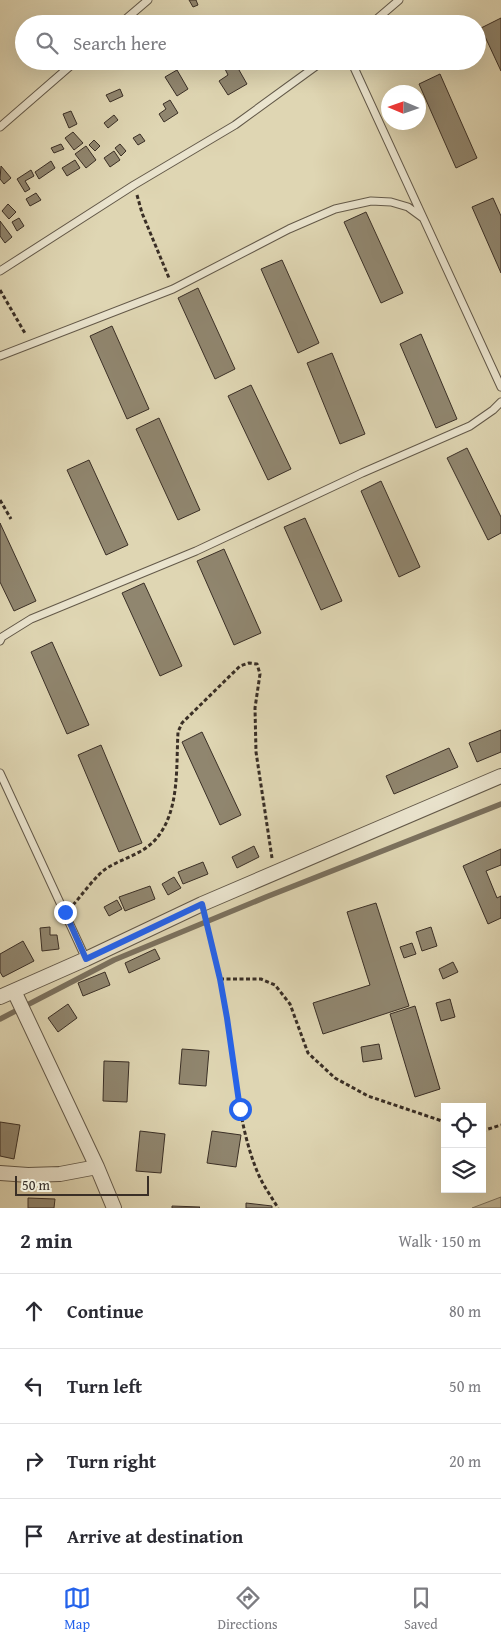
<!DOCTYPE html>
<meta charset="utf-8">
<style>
:root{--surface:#fff;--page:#f7f7f7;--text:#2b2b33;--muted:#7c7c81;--line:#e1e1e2;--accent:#2563eb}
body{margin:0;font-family:"Gentium Book Plus",serif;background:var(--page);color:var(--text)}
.controls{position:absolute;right:15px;bottom:15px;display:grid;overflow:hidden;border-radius:0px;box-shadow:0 5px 20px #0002}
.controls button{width:45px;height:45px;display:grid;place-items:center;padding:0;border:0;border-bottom:1px solid var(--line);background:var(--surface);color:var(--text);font:25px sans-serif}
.compass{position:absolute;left:381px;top:85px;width:45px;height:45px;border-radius:50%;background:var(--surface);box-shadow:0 5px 20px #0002;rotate:272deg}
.scale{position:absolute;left:15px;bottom:12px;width:134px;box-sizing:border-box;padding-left:5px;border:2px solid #3a2f26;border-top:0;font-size:14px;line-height:18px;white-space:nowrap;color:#3a2f26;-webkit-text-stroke:4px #eae4ce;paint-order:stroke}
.stop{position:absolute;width:15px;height:15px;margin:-11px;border:4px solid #2563eb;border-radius:50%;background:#fff}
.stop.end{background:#2563eb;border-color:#fff;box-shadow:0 1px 5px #0008}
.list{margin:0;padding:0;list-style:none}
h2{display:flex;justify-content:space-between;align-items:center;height:65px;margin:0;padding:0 20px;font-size:21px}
h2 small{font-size:16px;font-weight:400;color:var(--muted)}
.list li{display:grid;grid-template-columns:32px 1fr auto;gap:15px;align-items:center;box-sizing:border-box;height:75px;padding:0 20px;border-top:1px solid var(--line)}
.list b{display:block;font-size:19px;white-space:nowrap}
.list em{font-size:16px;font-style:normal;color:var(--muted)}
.icon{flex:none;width:28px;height:28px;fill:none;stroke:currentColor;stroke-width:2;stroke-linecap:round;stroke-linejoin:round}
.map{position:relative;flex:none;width:501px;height:1208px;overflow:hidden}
.search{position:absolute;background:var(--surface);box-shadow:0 5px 20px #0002;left:15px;right:15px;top:15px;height:55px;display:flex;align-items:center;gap:12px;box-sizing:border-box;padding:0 18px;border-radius:28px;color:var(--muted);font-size:19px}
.sheet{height:365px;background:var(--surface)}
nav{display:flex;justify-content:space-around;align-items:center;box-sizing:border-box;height:70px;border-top:1px solid var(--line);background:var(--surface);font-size:14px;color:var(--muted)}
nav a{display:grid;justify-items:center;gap:2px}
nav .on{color:var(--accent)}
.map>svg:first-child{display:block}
</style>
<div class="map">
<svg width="501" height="1208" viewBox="0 0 501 1208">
<rect width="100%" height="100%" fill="#dfd6b3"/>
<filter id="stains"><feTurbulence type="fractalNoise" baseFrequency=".004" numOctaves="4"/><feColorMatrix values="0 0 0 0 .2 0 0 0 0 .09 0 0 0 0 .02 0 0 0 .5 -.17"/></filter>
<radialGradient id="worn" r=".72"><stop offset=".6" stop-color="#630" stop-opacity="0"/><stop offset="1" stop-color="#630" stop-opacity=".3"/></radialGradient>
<path fill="#c3ba9b" stroke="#7e7460" d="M501 1197V1208H472Z"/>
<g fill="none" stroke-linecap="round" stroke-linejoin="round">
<path stroke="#7b715e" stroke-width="5.5" d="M0 1019 114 960 266 897 501 804"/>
</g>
<path fill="#90866f" stroke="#3a2f26" d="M189 0H196L198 5 193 7Z
M501 18V71L481 28Z
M235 63 247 84 228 95 219 81 228 75 225 69Z
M177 70 188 89 177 96 165 77Z
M440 74 477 158 456 168 419 84Z
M120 89 123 96 110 102 106 95Z
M170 100 178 113 164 122 159 114 166 109 163 104Z
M71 111 77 124 69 128 63 114Z
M114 115 118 120 108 128 104 123Z
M73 132 83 143 74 150 65 138Z
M140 134 145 141 138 145 133 138Z
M94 140 100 146 95 151 89 145Z
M61 144 64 149 54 153 51 148Z
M120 144 126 151 121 156 115 148Z
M86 146 96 160 86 168 75 154Z
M114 151 120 160 110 167 104 158Z
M75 160 80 168 67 176 62 168Z
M51 161 55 168 39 179 35 172Z
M1 166 11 178 4 184 0 179Z
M31 170 34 176 25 181 30 189 25 192 17 179Z
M36 193 41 200 30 206 26 199Z
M493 198 501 216V273L472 207Z
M8 204 16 212 9 219 2 211Z
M366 212 403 293 381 303 344 222Z
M19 218 24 226 17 231 12 222Z
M0 221 12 237 5 243 0 236Z
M282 260 319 343 298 353 261 269Z
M198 288 235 369 215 379 178 298Z
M112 326 149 409 127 419 90 336Z
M421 334 457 419 436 428 400 344Z
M332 353 365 434 340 444 307 363Z
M251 385 291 469 268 480 228 396Z
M159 418 200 510 178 520 136 429Z
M467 448 501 517V533L488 540 447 458Z
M89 460 128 545 106 555 67 470Z
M381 481 420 567 399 577 361 491Z
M305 518 342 601 321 610 284 527Z
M0 523 36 601 14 611 0 582Z
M224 549 261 633 234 645 197 561Z
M144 583 182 666 160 676 122 593Z
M52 642 89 725 67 734 31 652Z
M501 730V752L477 762 469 743Z
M202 732 241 815 220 825 182 742Z
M101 745 142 843 119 852 78 755Z
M449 748 458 767 394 794 386 776Z
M254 846 259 857 237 868 232 857Z
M501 849V865L486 871 497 898 501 896V918L488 924 463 866Z
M203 862 208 874 183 884 178 872Z
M174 877 181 888 168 895 162 884Z
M150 886 155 899 125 911 119 897Z
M117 900 122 909 109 916 104 907Z
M376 903 409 1006 323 1034 313 1003 370 985 347 912Z
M50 927V935H57L59 949 42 951 40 928Z
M431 927 437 946 422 951 416 932Z
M23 941 34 961 3 977 0 972V954Z
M412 943 416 954 404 958 400 947Z
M155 949 160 959 129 973 125 963Z
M453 962 458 972 443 979 439 969Z
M105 972 110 985 83 996 78 983Z
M450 999 455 1017 441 1021 436 1003Z
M68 1004 77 1018 58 1032 48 1018Z
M415 1006 440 1089 415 1097 390 1014Z
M379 1044 382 1059 363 1062 361 1047Z
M182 1049 209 1051 206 1086 179 1084Z
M104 1061 129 1062 127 1102 103 1101Z
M0 1122 20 1125 14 1159 0 1156Z
M140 1131 165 1134 161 1173 136 1171Z
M212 1131 241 1135 236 1167 207 1163Z
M28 1198 55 1199 54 1208H28Z
M246 1203 272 1206V1208H246Z
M172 1206 200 1207 199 1208H172Z"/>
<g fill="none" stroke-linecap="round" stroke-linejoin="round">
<defs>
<path id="service" d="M120 24 148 0
M371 24 399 0
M351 61 501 387
M0 127 76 61
M0 271 134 185 235 125 323 61
M0 356 173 289 289 229 335 209 371 201 391 202 408 207 423 218
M0 641 2 637 31 619 196 551 362 473 470 426 493 410 501 402
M0 773 86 959"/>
<path id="minor" d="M14 991 97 1167 114 1208
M0 997 86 959 202 904 501 776
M0 1173 28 1175 60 1174 97 1167"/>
</defs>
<use href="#service" stroke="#635949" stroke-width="9"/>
<use href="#minor" stroke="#635949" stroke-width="16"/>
<path stroke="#3a2f26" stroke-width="3" stroke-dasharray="4 2.5" stroke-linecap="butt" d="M137 195 142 213 169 278
M0 290 26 335
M0 500 11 519
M73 905C82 895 96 875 107 868 123 858 143 854 156 839 180 811 176 767 178 732L182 723 240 666 249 663 257 664 260 674 255 708 256 752 272 858
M206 920C214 952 222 984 227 1017 236 1069 237 1122 257 1171 262 1184 271 1196 278 1208
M220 979H261L275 985 290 1004 308 1053 335 1078 368 1096 445 1122
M482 1131 501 1125"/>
<use href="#service" stroke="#eae4ce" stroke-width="7"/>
<use href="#minor" stroke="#eae4ce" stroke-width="14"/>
</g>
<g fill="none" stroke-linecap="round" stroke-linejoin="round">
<path stroke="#2563eb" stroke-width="6" d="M65 912 86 959 202 904 220 979 227 1018 240 1109"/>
</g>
<rect width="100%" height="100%" filter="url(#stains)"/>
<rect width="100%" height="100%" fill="url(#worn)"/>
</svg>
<div class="controls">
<button><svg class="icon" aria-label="locate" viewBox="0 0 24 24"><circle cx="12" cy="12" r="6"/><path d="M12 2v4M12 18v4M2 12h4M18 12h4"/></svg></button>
<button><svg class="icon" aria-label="layers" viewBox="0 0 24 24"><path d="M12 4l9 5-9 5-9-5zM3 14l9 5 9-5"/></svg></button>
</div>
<svg class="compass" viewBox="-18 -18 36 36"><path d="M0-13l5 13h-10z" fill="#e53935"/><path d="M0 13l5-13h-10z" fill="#7c7c81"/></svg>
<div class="scale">50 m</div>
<div class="stop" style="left:240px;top:1109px"></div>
<div class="stop end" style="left:65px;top:912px"></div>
<div class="search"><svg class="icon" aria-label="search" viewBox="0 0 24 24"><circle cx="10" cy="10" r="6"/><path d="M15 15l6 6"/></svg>Search here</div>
</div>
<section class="sheet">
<h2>2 min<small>Walk · 150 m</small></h2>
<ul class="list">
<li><svg class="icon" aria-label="ahead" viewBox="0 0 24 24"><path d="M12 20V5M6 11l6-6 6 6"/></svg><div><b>Continue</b></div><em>80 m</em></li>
<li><svg class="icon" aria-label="left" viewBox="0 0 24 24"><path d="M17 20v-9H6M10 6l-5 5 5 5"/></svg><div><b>Turn left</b></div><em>50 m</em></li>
<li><svg class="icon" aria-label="right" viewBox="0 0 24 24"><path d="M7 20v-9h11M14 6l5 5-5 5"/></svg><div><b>Turn right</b></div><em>20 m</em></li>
<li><svg class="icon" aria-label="arrive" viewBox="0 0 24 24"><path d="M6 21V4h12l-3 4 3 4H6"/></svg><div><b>Arrive at destination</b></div></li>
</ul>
</section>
<nav>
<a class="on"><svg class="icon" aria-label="map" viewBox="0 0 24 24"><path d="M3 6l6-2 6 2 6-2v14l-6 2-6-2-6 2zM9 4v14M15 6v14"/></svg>Map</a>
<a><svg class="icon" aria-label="directions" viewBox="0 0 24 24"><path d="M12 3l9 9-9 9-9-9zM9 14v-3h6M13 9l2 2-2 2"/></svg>Directions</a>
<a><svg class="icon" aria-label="saved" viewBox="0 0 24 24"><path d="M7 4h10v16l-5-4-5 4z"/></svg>Saved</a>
</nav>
